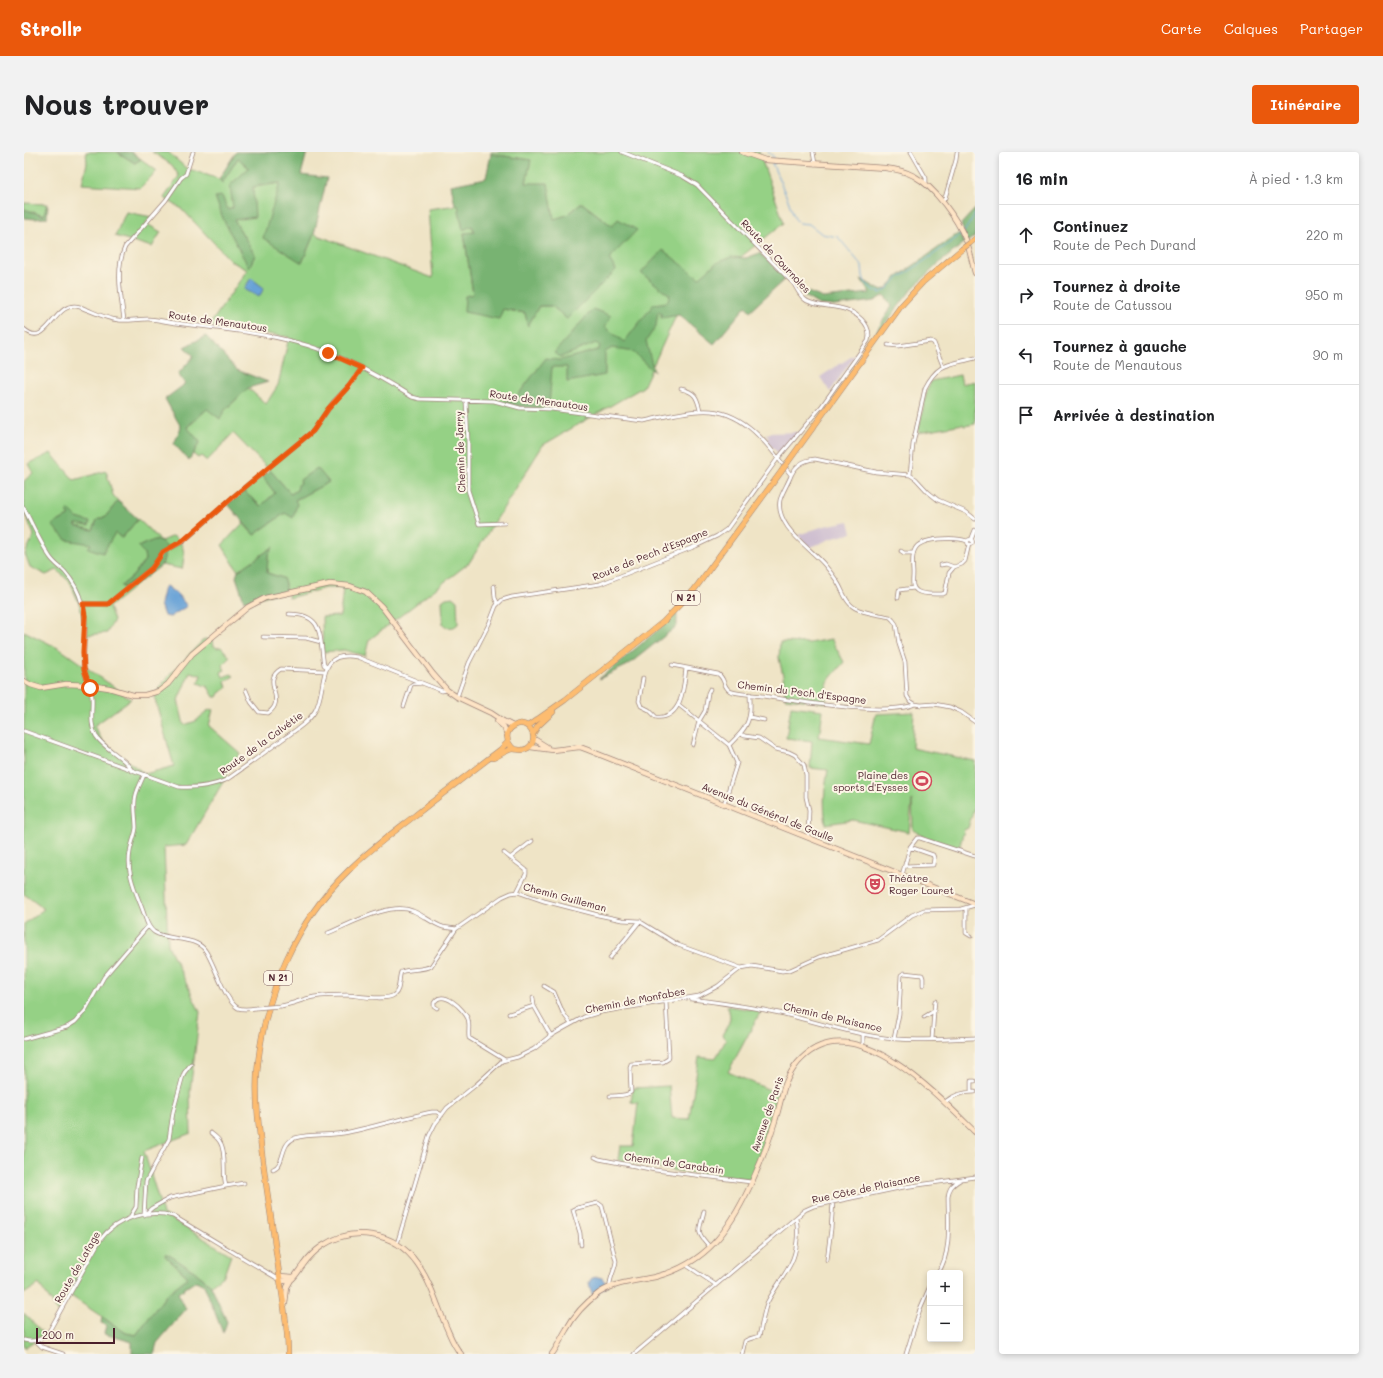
<!DOCTYPE html>
<html lang="fr">
<meta charset="utf-8">
<style>
:root{--surface:#fff;--page:#f2f2f2;--text:#202124;--muted:#757577;--line:#e0e0e0;--accent:#ea580c}
body{margin:0;font-family:Mali,sans-serif;background:var(--page);color:var(--text)}
.controls{position:absolute;right:12px;bottom:12px;display:grid;overflow:hidden;border-radius:4px;box-shadow:0 2px 6px #0003}
.controls button{width:36px;height:36px;display:grid;place-items:center;padding:0;border:0;border-bottom:1px solid var(--line);background:var(--surface);color:var(--text);font:20px sans-serif}
.scale{position:absolute;left:12px;bottom:10px;width:79px;box-sizing:border-box;padding-left:4px;border:2px solid #4a1f2b;border-top:0;font-size:11px;line-height:14px;white-space:nowrap;color:#4a1f2b;-webkit-text-stroke:3px #fcf5e5;paint-order:stroke}
.stop{position:absolute;width:12px;height:12px;margin:-9px;border:3px solid #ea580c;border-radius:50%;background:#fff}
.stop.end{background:#ea580c;border-color:#fff;box-shadow:0 1px 4px #0008}
.list{margin:0;padding:0;list-style:none}
h2{display:flex;justify-content:space-between;align-items:center;height:52px;margin:0;padding:0 16px;font-size:17px}
h2 small{font-size:13px;font-weight:400;color:var(--muted)}
.list li{display:grid;grid-template-columns:26px 1fr auto;gap:12px;align-items:center;box-sizing:border-box;height:60px;padding:0 16px;border-top:1px solid var(--line)}
.list b{display:block;font-size:15px;white-space:nowrap}
.list p{margin:0;font-size:13px;white-space:nowrap;color:var(--muted)}
.list em{font-size:13px;font-style:normal;color:var(--muted)}
.icon{flex:none;width:22px;height:22px;fill:none;stroke:currentColor;stroke-width:2;stroke-linecap:round;stroke-linejoin:round}
.map{position:relative;flex:none;width:951px;height:1202px;overflow:hidden;border-radius:4px}
header{display:flex;align-items:center;gap:24px;box-sizing:border-box;height:56px;padding:0 20px;background:var(--accent);color:#fff}
header strong{font-size:19px}
nav{display:flex;gap:22px;margin-inline-start:auto;font-size:14px}
.intro{display:flex;align-items:center;justify-content:space-between;box-sizing:border-box;height:96px;padding:0 24px}
h1{margin:0;font-size:28px}
.button{padding:10px 18px;border-radius:4px;background:var(--accent);color:#fff;font-size:14px;font-weight:700}
main{display:flex;gap:24px;padding:0 24px}
aside{flex:1;background:var(--surface);border-radius:4px;box-shadow:0 2px 6px #0003}
.map>svg:first-child{display:block}
</style>
<header>
<strong>Strollr</strong>
<nav><a>Carte</a><a>Calques</a><a>Partager</a></nav>
</header>
<div class="intro"><h1>Nous trouver</h1><a class="button">Itinéraire</a></div>
<main>
<div class="map">
<svg width="951" height="1202" viewBox="0 0 951 1202">
<rect width="100%" height="100%" fill="#fcf5e5"/>
<filter id="ink" filterUnits="userSpaceOnUse"><feTurbulence type="fractalNoise" baseFrequency=".025" numOctaves="2"/><feDisplacementMap in="SourceGraphic" scale="8" xChannelSelector="R" yChannelSelector="G"/><feConvolveMatrix kernelMatrix="1 2 1 2 8 2 1 2 1" color-interpolation-filters="sRGB"/></filter>
<filter id="wash" filterUnits="userSpaceOnUse"><feTurbulence type="fractalNoise" baseFrequency=".012" numOctaves="4" result="noise"/><feDisplacementMap in="SourceGraphic" scale="16" xChannelSelector="R" yChannelSelector="G"/><feGaussianBlur stdDeviation="0.9" result="paint"/><feColorMatrix in="noise" values="0 0 0 0 0 0 0 0 0 0 0 0 0 0 0 0 0 1.4 0 .05"/><feComposite in="paint" operator="in"/></filter>
<g filter="url(#wash)">
<rect width="100%" height="100%" fill="#efe4c6"/>
<path fill="#cebed0" d="M833 201 806 240 796 225Z
M775 280 755 302 742 289 745 286 742 283 745 281Z
M825 369 828 381 806 387 785 396 774 383 800 374Z"/>
<path fill="#95d185" stroke="#707858" d="M62 0H93L111 11 117 7 133 19 116 36 58 32 63 11Z
M128 0H144L162 16 195 27 198 30 214 6 225 16 207 33 209 56 204 58 225 115 231 103 210 68 229 35 257 31 278 111 290 82 409 126 404 57 434 53 439 77 448 74 451 81H440L449 142 478 157 501 161 504 173 515 154H528L543 167 592 117 584 108 588 74 558 51 543 63 530 68 502 32 506 8 467 2 466 0H735L760 71 658 151 619 235 519 293 445 411 345 488 341 504 320 498 299 500 298 465 316 464 319 436H301L265 446 259 426 243 421 244 404 248 396 214 419 198 393 219 371 230 383 261 361 271 348 305 330 276 328 277 331 273 338 267 342C249 320 228 301 209 281L183 309 177 304 174 306 169 302 176 290 163 276 183 257 200 259 224 236 242 252 254 233 265 185 185 174 223 118 207 109 158 57 140 46 155 24 148 13Z
M0 51 23 52 20 64 0 57Z
M102 60 128 65 121 71 137 80 128 95 91 84Z
M936 223 938 232 951 229V272L940 274 939 272 894 280 903 238 907 229Z
M27 301 50 328 82 319 89 343 94 349 82 364 73 368 69 378 52 374 53 366 46 363 28 373 67 392 65 396 92 380 98 386 114 367 137 389 149 384C162 392 161 404 158 417L138 413 143 395H114L120 401 121 408 109 424 97 434 99 436 108 430 117 429 85 455 90 468 83 481 62 483 56 454 46 430 33 418 22 423 6 415 1 402 10 383 0 359V329L9 321 4 312Z
M238 324 251 341 237 354 219 339Z
M429 445 433 448 434 472C431 476 422 477 419 472L418 449 422 446Z
M0 479 36 497 107 547 70 574 79 590 121 622 150 614 130 544 142 527 180 487 188 488 189 493 193 496 197 495 206 505 198 513 201 518 197 520 199 525 207 522 210 524 201 529 203 536 195 541 193 545H190L184 535 174 531 177 523 166 520 154 548 160 573 172 569 183 559 189 557 185 574 216 601 162 693 140 695 144 793 176 860 166 939 167 981 120 999 139 1062 207 1103 200 1123 187 1133 170 1119 142 1101 141 1104 164 1125 143 1142 112 1183 102 1181 47 1144 34 1160 15 1132 0 1142V772L20 757 0 742Z
M807 487 820 510 803 530 802 551 761 546 759 524 755 506 756 490 785 491Z
M767 554 799 558 795 585 845 592 852 562 890 560 888 596 951 609V653L944 676 940 678 935 697 901 685 889 678 888 648 885 680 829 668 802 672C799 651 800 639 804 618L786 616 788 589 762 586Z
M703 854 737 859 704 920 755 942 741 989 726 1027 628 1016 594 1008 596 994H609L614 951 607 950 609 936 645 934 648 966 665 967 675 905 691 907 702 888 698 883C705 871 709 867 703 854Z
M0 1161 20 1182 0 1196Z"/>
<path fill="#78b372" stroke="#61694e" d="M93 0H107L117 7 111 11Z
M212 0H283L277 23 303 26 290 82 278 111 239 86 256 31 229 35 231 65 210 68 231 103 225 116 200 69 191 45 198 44 204 58 209 56 206 33 225 16 214 6 198 31 195 27Z
M467 2 507 8 502 31H524L530 67 543 63 558 51 588 74 594 67 613 78 585 107 592 118 543 167 528 154H515L504 174 501 161 479 157 475 167 440 160 441 144 449 142 440 81 451 80 448 74 439 78 434 53H431L427 33 462 26Z
M23 52H24L23 66 11 67 0 66V57L20 64Z
M951 57V84L943 90 937 72Z
M935 81 940 91 912 114 888 137 854 181 852 180 868 154 860 143 850 149 810 154 795 153 780 144 784 140 799 146 846 141 837 127 856 138 862 137 872 126Z
M639 98 675 126 692 111 707 105 722 106 736 101 762 126 726 159 722 154 690 192 655 163 637 166V160H634L632 174 622 189 630 220 609 200 588 196 581 200V223L543 230V215H528L525 255 496 254 482 251V248H490L522 206 536 208 574 198 576 194 572 191 537 205 530 201 569 157 587 164 581 175 600 190 630 152 643 150 646 143 617 121Z
M182 184 213 218 244 230 224 236 200 259 196 267 183 257 163 275 176 290 165 308 150 292 157 275 141 247 161 232 154 222 170 204 160 195Z
M293 316 305 330 271 348 273 352 269 366 261 361 230 383 204 352 219 339 237 354 251 341 238 324 246 318 267 342 273 338 274 333 277 331 276 328Z
M94 349 114 367 98 386 91 381 79 401 64 396 67 392 42 388 28 373 46 363 43 361 45 358 53 366 66 370 65 374 52 372V374L69 378 73 368 82 364Z
M130 388 137 389 143 395 138 413 117 429 108 430 99 436 97 434 109 424 121 408 120 401 114 395Z
M249 395 244 404 243 421 259 426 263 439 220 449 212 425 214 419Z
M653 462V474L604 513 575 527Z
M142 1101 170 1119 187 1133 203 1170 199 1181 180 1133 172 1129 154 1141 162 1157 133 1191 130 1202H108V1190L80 1182 82 1173 77 1171 78 1165 102 1181 112 1183 143 1142 164 1125 141 1104Z"/>
<path fill="#67a2d7" stroke="#586081" d="M227 126 240 136 235 145 220 137Z
M142 434 154 443 163 454 146 465 140 464 136 452 140 435Z
M574 1125 578 1126 584 1134 569 1143 566 1136 565 1130 568 1126Z"/>
<g fill="none" stroke-linecap="round" stroke-linejoin="round">
<path stroke="#67a2d7" stroke-width="1" d="M744 0 749 4 750 7
M751 10V11H748L764 48 771 67 775 71 785 72 798 82 814 85 838 114 839 124 841 130 849 138 857 141C865 137 869 130 876 125 897 112 917 97 938 82
M940 80 951 62"/>
</g>
</g>
<g filter="url(#ink)">
<g fill="none" stroke-linecap="round" stroke-linejoin="round">
<defs>
<path id="street" d="M789 0 791 12
M887 0 902 26V31
M919 49 921 46 932 8 933 0
M100 168C97 144 91 117 101 95L142 48 157 26 162 22 169 0
M0 177C24 199 30 146 56 155 68 159 81 167 94 168 104 169 114 167 124 167 131 167 138 169 145 170 187 176 230 179 271 190 312 200 352 222 388 245L396 247 470 249 496 256 527 257 611 268 620 269C638 265 657 260 675 259 719 255 744 293 767 323
M864 193 874 194 907 189 910 191 919 214
M951 206C926 213 914 210 901 236L889 292 886 323 892 327 904 340 914 348 942 360 951 367
M657 237C671 240 673 245 676 258
M442 249 444 290V338L455 372 481 371
M886 323 852 320 791 307C779 308 770 315 766 326 763 333 758 341 756 348 751 374 785 395 799 411 804 417 810 424 814 431 818 437 820 446 826 452 834 461 854 462 866 465L869 468 872 472 875 492 881 510 883 544 886 549 891 552 897 553 910 552 926 555 937 560 951 570
M0 356C8 372 16 390 26 405 30 411 36 415 41 420 49 429 55 440 58 452 65 472 58 495 60 515 61 526 67 534 68 545 69 557 65 572 72 584 81 598 98 603 107 617V619
M943.5 390a2.5 2.5 0 1 1 5 0a2.5 2.5 0 1 1-5 0Z
M947 388 951 378
M943 389C932 385 897 385 891 397 887 404 889 415 889 422 889 429 887 435 893 439 899 443 911 442 918 442L921 441 925 421 930 415 938 412 941 409 945 392
M877 399 880 401H889
M917 413 922 412 930 415
M470 434 471 446 474 452
M874 446 875 438 890 436
M59 452H84L128 416 139 400 160 389 209 345 289 279 310 249 325 234 338 216
M265 462C302 462 295 487 300 513L303 515
M239 485 282 486 297 490
M648 513 694 522C701 526 699 535 706 539 712 542 732 543 739 544 777 550 816 556 855 557 864 557 884 556 891 552
M619 526 615 549 617 554 625 558 632 565C658 568 660 534 662 516
M686 537 684 541 681 559 675 569 705 593 713 611 700 652
M222 538 227 550 235 560 244 561C264 548 236 529 257 517L301 519
M433 545 445 511 465 472 472 454 478 448 488 445 576 432 672 394 693 384 703 377 754 306 797 255 844 189C849 172 831 159 816 156 803 153 796 155 783 149 776 145 774 139 770 132 767 129 764 126 761 123L673 33 658 24 598 0
M655 553 675 569 669 593
M380 554 387 533C390 530 394 533 397 531
M725 565 740 568
M0 579 155 635C172 636 186 635 202 628 221 615 240 601 259 587 270 579 284 571 291 559 304 536 291 497 333 505L418 539 423 538
M716 582 721 584 735 586 751 597 765 600 771 603 780 613 782 623V645L785 658 784 685
M705 593C713 585 723 576 725 565 727 558 726 550 726 542
M120 623C117 631 111 640 111 649 110 658 112 667 112 676 111 684 107 692 106 700 102 721 112 740 119 759 122 767 123 775 130 780 144 789 171 784 181 798 191 812 200 848 214 856 220 858 226 857 232 856
M480 701 502 718V722L493 740
M486 706 508 689
M881 714 909 713 910 706 909 703 886 695
M878 723 886 695 893 686H896L911 691 951 704
M942 756V781L947 784
M304 781C326 772 367 749 389 759 399 763 409 772 419 775 423 776 428 776 432 777
M586 806 616 769
M520 834 530 840 539 861 547 872
M509 846 510 854 527 884
M667 847C698 851 729 855 760 862 791 870 822 880 854 885 886 890 919 887 951 886
M257 854C269 852 279 847 290 845 301 843 313 843 324 843 335 844 362 849 370 843 377 838 374 827 377 820 387 816 398 819 407 814L432 777 478 745 487 741 494 740 520 749 574 763 598 768 615 769 654 793 717 816
M413 856 410 854V851C418 836 440 857 444 867 446 872 444 880 445 886L481 908
M910 859 911 849
M485 862 510 854
M900 865 910 859 908 887
M0 887 43 875 51 870 61 859 80 825 124 774
M870 887 875 862 877 823 880 821 898 823 899 826V833
M838 893 839 891V882
M947 940V929H951
M586 944C593 943 601 945 607 940L606 915 607 912 639 910 644 907 645 904 642 849
M921 950C929 943 940 940 951 940
M187 981C189 983 194 986 196 990 203 1001 198 1021 202 1034
M571 1005 575 1007 631 1018 727 1030
M249 1017C262 1012 255 992 271 986 287 981 304 984 320 981 350 975 378 966 408 960H413L418 963
M680 1059C676 1079 670 1078 686 1095
M120 1063 122 1029 145 987 149 960 158 927 160 921 167 912
M120 1063 128 1056 146 1046 202 1034 220 1031
M106 1065 112 1055 113 1034 118 1006
M373 1092 405 984 411 972 423 956 453 932 478 909 494 905 510 897 526 884 560 865 577 860 675 844 694 834 717 816 728 814 758 819 766 818 795 805 854 788 888 763 900 758 937 757 951 753
M557 1093 556 1081 549 1058 553 1056 574 1051 578 1054 592 1109C591 1119 585 1126 586 1135
M803 1108 807 1077 809 1050
M662 1113 692 1133
M914 1121C928 1100 924 1069 924 1045 925 1036 928 1033 936 1028
M0 1188C10 1191 17 1188 24 1181L76 1088C92 1066 123 1057 149 1064L256 1128
M12 1189 18 1195 39 1202
M610 1202 781 1058 790 1054 880 1035 951 1025
M718 1202 721 1189C725 1186 730 1186 735 1184 738 1174 739 1162 743 1151 750 1137 760 1125 767 1111 773 1099 775 1080 772 1066
M882 1202 896 1157 906 1134"/>
<path id="secondary" d="M718 0 741 8 861 16C871 17 881 19 890 24 911 35 933 67 942 88 946 99 948 110 951 121
M0 529 7 533 17 536 42 532 65 533 85 536 109 543H121L135 539 144 532 168 502 224 455 241 446 306 432 326 434 342 440 358 455 409 522 423 538 433 545 467 561 479 569 489 574
M473 569 480 575 483 583
M510 587 523 595
M506 595 529 598 556 595 564 598 951 752
M256 1124 269 1125
M257 1129H263L267 1128C272 1124 275 1118 279 1113 284 1106 291 1099 298 1094 313 1084 331 1080 348 1083 394 1089 407 1136 421 1172 426 1183 429 1193 437 1202
M261 1152 263 1135 267 1128
M528 1202C534 1194 537 1186 542 1178 550 1163 561 1151 575 1141 592 1130 612 1129 631 1125 654 1119 674 1108 690 1091 716 1064 740 1006 751 969 755 957 757 945 761 933 767 917 777 904 792 896 845 869 917 947 951 980"/>
<path id="primary" d="M946 91 951 87
M764 310 877 154 899 130 938 97
M504 574 541 548 639 470 670 438 757 320
M509 582 514 574 529 560
M469 606C475 604 483 597 489 597 495 597 498 600 504 596 517 587 504 565 490 574 480 579 482 591 490 597
M264 1202C264 1175 259 1148 255 1121 249 1076 241 1030 236 985 233 960 231 935 234 911 242 840 272 769 324 719 344 699 367 682 389 665 418 642 447 620 476 598L484 590"/>
</defs>
<use href="#street" stroke="#9c8278" stroke-width="4.5"/>
<use href="#secondary" stroke="#9c8278" stroke-width="6"/>
<use href="#primary" stroke="#9c8278" stroke-width="6"/>
<use href="#street" stroke="#fff" stroke-width="3"/>
<use href="#secondary" stroke="#fee4c5" stroke-width="4.5"/>
<use href="#primary" stroke="#fdbc6f" stroke-width="5"/>
<defs>
<path id="street-bridge" d="M232 856 257 854"/>
<path id="primary-bridge" d="M938 97 946 91
M757 320 764 310"/>
</defs>
<use href="#street-bridge" stroke="#9c8278" stroke-width="4.5" stroke-linecap="butt"/>
<use href="#primary-bridge" stroke="#9c8278" stroke-width="6" stroke-linecap="butt"/>
<use href="#street-bridge" stroke="#fff" stroke-width="3"/>
<use href="#primary-bridge" stroke="#fdbc6f" stroke-width="5"/>
</g>
</g>
<g fill="none" stroke-linecap="round" stroke-linejoin="round" filter="url(#ink)">
<path stroke="#ea580c" stroke-width="5" d="M66 536 60 517 59 500 61 464 59 452H84L128 416 139 400 160 388 209 345 289 279 304 257 325 234 338 216 304 201"/>
</g>
<defs>
<symbol id="stadium-ring" viewBox="-11 -11 22 22"><circle r="9.5" fill="#fcf5e5" stroke="#d1495b" stroke-width="1.5"/><path d="M0-5a6.5 5 0 1 0 0 10a6.5 5 0 1 0 0-10ZM-3.5-1.8h7v3.6h-7Z" fill="#d1495b"/></symbol>
<symbol id="theatre-ring" viewBox="-11 -11 22 22"><circle r="9.5" fill="#fcf5e5" stroke="#d1495b" stroke-width="1.5"/><path d="M-5-5.5Q0-4 5-5.5V0Q5 5 0 6Q-5 5-5 0ZM-3.3-2.5H-1v1.5H-3.3ZM1-2.5H3.3v1.5H1ZM-2.8 1Q0 5.5 2.8 1Z" fill="#d1495b"/></symbol>
</defs>
<g fill-rule="evenodd">
<use href="#stadium-ring" x="887" y="618" width="22" height="22"/>
<use href="#theatre-ring" x="840" y="721" width="22" height="22"/>
</g>
<g text-anchor="middle" stroke-width="4" stroke-linejoin="round" paint-order="stroke">
<g fill="#fcf5e5" stroke="#7f5f63" stroke-width="1">
<rect x="648" y="439" width="28" height="14" rx="3"/>
<rect x="240" y="819" width="28" height="14" rx="3"/>
</g>
<g font-size="9" font-weight="bold" fill="#4a1f2b">
<text x="662" y="449">N 21</text>
<text x="254" y="829">N 21</text>
</g>
<g font-size="10" fill="#4a1f2b" stroke="#fcf5e5">
<text transform="translate(752 104) rotate(47)" y="4">Route de Cournoles</text>
<text transform="translate(194 169) rotate(8)" y="4">Route de Menautous</text>
<text transform="translate(515 248) rotate(8)" y="4">Route de Menautous</text>
<text transform="translate(436 300) rotate(-92)" y="4">Chemin de Jarry</text>
<text transform="translate(626 402) rotate(-22)" y="4">Route de Pech d'Espagne</text>
<text transform="translate(778 540) rotate(7)" y="4">Chemin du Pech d'Espagne</text>
<text transform="translate(237 591) rotate(-36)" y="4">Route de la Calvétie</text>
<text transform="translate(744 660) rotate(22)" y="4">Avenue du Général de Gaulle</text>
<text transform="translate(541 745) rotate(15)" y="4">Chemin Guilleman</text>
<text transform="translate(611 848) rotate(-11)" y="4">Chemin de Monfabes</text>
<text transform="translate(809 865) rotate(13)" y="4">Chemin de Plaisance</text>
<text transform="translate(743 962) rotate(-71)" y="4">Avenue de Paris</text>
<text transform="translate(650 1011) rotate(8)" y="4">Chemin de Carabain</text>
<text transform="translate(842 1036) rotate(-12)" y="4">Rue Côte de Plaisance</text>
<text transform="translate(53 1115) rotate(-60)" y="4">Route de Lafage</text>
</g>
<g font-size="10" fill="#4a1f2b" stroke="#fcf5e5" text-anchor="end">
<text x="884" y="627">Plaine des<tspan x="884" dy="12">sports d'Eysses</tspan></text>
<text x="865" y="730" text-anchor="start">Théâtre<tspan x="865" dy="12">Roger Louret</tspan></text>
</g>
</g>
</svg>
<div class="controls">
<button>+</button>
<button>−</button>
</div>
<div class="scale">200 m</div>
<div class="stop" style="left:66px;top:536px"></div>
<div class="stop end" style="left:304px;top:201px"></div>
</div>
<aside>
<h2>16 min<small>À pied · 1.3 km</small></h2>
<ul class="list">
<li><svg class="icon" aria-label="ahead" viewBox="0 0 24 24"><path d="M12 20V5M6 11l6-6 6 6"/></svg><div><b>Continuez</b><p>Route de Pech Durand</p></div><em>220 m</em></li>
<li><svg class="icon" aria-label="right" viewBox="0 0 24 24"><path d="M7 20v-9h11M14 6l5 5-5 5"/></svg><div><b>Tournez à droite</b><p>Route de Catussou</p></div><em>950 m</em></li>
<li><svg class="icon" aria-label="left" viewBox="0 0 24 24"><path d="M17 20v-9H6M10 6l-5 5 5 5"/></svg><div><b>Tournez à gauche</b><p>Route de Menautous</p></div><em>90 m</em></li>
<li><svg class="icon" aria-label="arrive" viewBox="0 0 24 24"><path d="M6 21V4h12l-3 4 3 4H6"/></svg><div><b>Arrivée à destination</b></div></li>
</ul>
</aside>
</main>
